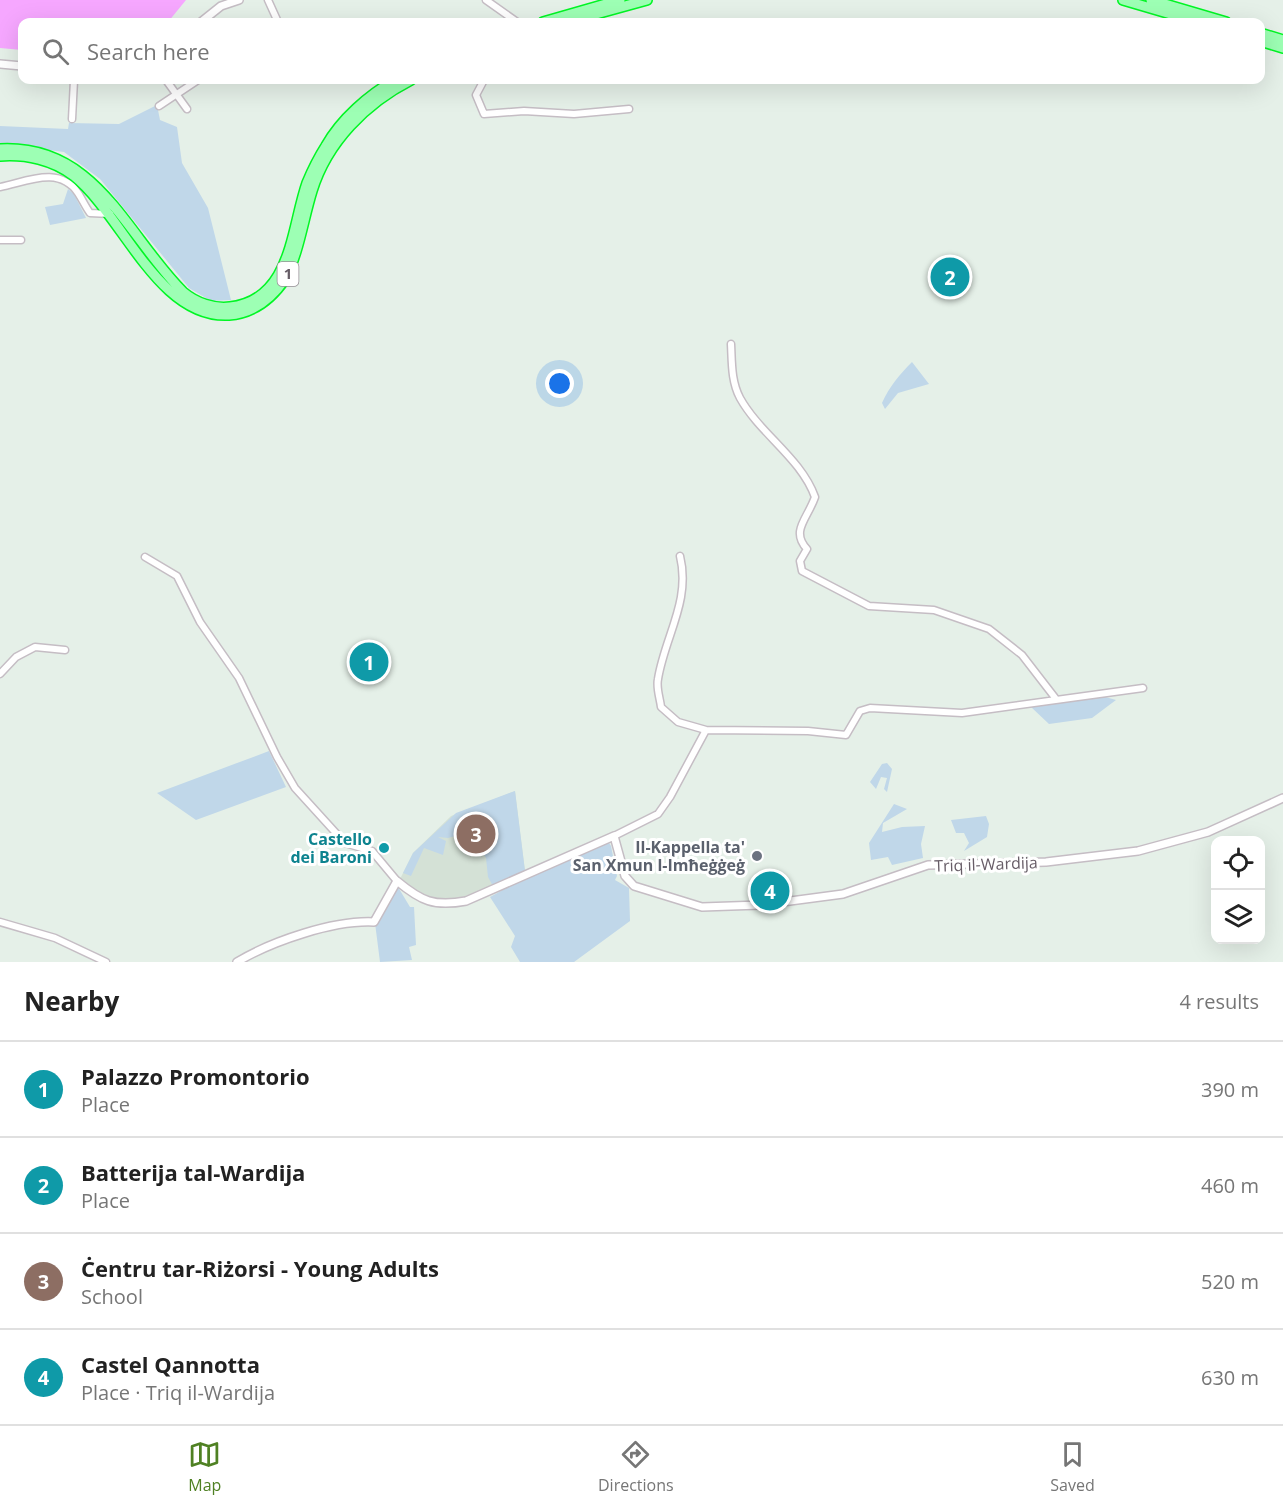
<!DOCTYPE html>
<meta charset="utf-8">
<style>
:root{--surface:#fff;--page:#f2f2f2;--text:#222;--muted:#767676;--line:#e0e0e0;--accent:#4f8123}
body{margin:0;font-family:"Open Sans",sans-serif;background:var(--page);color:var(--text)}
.controls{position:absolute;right:18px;bottom:18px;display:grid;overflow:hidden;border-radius:12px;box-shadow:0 6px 24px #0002}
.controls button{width:54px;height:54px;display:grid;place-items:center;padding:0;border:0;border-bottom:2px solid var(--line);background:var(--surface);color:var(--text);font:30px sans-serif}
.you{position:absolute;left:560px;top:384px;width:21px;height:21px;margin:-15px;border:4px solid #fff;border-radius:50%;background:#1a73e8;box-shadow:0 0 0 9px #1a73e833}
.badge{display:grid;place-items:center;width:39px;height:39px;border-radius:50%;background:var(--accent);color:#fff;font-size:20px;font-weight:700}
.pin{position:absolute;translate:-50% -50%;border:3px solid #fff;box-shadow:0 2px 6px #0006}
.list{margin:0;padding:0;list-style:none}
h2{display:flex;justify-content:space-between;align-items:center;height:78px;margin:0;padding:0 24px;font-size:26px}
h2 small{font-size:20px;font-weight:400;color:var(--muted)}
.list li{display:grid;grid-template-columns:39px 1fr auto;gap:18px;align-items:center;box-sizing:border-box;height:96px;padding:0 24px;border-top:2px solid var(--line)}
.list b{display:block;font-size:22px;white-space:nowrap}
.list p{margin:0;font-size:20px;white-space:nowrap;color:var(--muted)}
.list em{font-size:20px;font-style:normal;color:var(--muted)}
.icon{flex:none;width:33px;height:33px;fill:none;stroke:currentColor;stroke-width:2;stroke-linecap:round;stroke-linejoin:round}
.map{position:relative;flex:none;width:1283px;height:962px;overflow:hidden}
.search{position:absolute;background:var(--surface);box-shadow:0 6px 24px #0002;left:18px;right:18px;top:18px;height:66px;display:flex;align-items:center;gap:15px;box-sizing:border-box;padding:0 21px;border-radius:12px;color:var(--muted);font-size:22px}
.sheet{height:462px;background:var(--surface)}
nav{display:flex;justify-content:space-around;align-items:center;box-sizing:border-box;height:84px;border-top:2px solid var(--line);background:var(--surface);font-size:16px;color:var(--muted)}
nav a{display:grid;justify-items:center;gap:3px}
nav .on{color:var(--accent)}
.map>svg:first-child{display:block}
</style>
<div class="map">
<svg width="1283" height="962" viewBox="0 0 1283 962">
<rect width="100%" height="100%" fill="#e5f0e8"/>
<path fill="#d4e1d6" d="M515 791 525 871 473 894 450 900 434 898 417 892 400 879 413 853 451 816Z"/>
<path fill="#c0d7e9" d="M157 105 160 120 177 127 182 163 208 208 231 300 211 301 189 288 100 179 64 152 0 144V126L68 129 69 123 119 124Z
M68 189 74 194 86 218 50 225 45 207 63 204Z
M912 362 929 384 898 393 885 409 882 403C889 387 900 374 912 362Z
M1102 696 1116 700 1092 718 1049 724 1031 707Z
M269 751 286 787 196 820 157 793Z
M887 763 892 769 887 792 884 789 887 778 881 777 876 789 870 782 882 764Z
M515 791 525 871 493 886 488 877 486 858 471 832 448 838 438 837 446 841 443 855 424 848 411 876 403 873 413 853 456 813Z
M894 804 907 809 883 823 882 832 902 827 925 826 921 844 923 858 892 865 888 857 871 860 869 843Z
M986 816 989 824 987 837 964 851 969 843 964 833H956L951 820Z
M603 843H609L611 846 617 876 615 880 629 888 630 921 574 962H520L511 947 515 936 490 897 534 873Z
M398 887 410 907H414L416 945 409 947 412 960 380 962 375 923 395 888Z"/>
<path fill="#f6a7ff" d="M0 0H186L168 22H22V50L0 48Z"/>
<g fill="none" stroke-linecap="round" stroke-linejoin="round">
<defs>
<path id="minor" d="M268 0 278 22
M486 0 517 22
M166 80 187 109
M484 80 476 95 484 114 524 111 574 114 629 109
M159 106 198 80
M72 119 74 80
M0 187C26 182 59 165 78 193 82 199 85 206 90 213L110 214
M0 240H21
M731 344C732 362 731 381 740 398 760 434 801 458 815 497 808 518 790 531 807 549L800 561 802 571 869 606 934 610 989 629 1022 655 1056 699
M680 556C691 601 665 636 658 679 656 688 660 698 661 707L678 722 706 730 808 731 846 735 860 711 870 708 962 713 1143 688
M145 557 177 576 200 622 239 678 277 757 295 788 345 843 372 851 397 881
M0 674 16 657 35 647 65 650
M614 836 658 814 670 797 706 730
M0 922 55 938 106 962"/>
<path id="tertiary" d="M201 22 221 6 239 0
M0 64 22 66
M237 962C272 941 334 920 374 922L397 881C421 901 434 907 466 901L614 836 625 876 634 886 702 907 760 905 843 894 928 865 1046 862 1138 851 1208 832 1283 798"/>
<path id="trunk" d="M1123 0 1198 22
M1151 0 1226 22
M543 22 620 0
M567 22 647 0
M1260 33 1283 40
M1260 41 1283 48
M0 149C96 144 126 235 183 292 196 303 214 309 230 307 292 300 291 229 307 183 312 171 319 157 326 146 341 119 369 95 395 80
M0 156C26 154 53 160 74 176 123 215 158 319 229 315 254 313 272 298 285 279 299 252 303 220 312 191 327 142 366 103 411 80"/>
</defs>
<use href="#minor" stroke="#c5bdc4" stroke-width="9"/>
<use href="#tertiary" stroke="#c5bdc4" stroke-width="10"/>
<use href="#trunk" stroke="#00f624" stroke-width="12"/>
<use href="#minor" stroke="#fff" stroke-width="6"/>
<use href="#tertiary" stroke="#fff" stroke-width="7"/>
<use href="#trunk" stroke="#9dffb4" stroke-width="9"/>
</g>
<circle fill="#0f9aa8" stroke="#fff" stroke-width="2" cx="384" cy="848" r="6"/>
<circle fill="#6b7280" stroke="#fff" stroke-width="2" cx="757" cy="856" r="6"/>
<g text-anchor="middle" stroke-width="6" stroke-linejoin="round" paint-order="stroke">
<rect fill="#fff" stroke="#958e95" stroke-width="1.5" x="277.5" y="262" width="21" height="24" rx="4.5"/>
<g font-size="15" font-weight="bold" fill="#675d67">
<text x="288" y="279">1</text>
</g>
<g font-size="16" font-weight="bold" fill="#0d838f" stroke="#fff" text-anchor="end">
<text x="372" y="845">Castello<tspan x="372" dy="18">dei Baroni</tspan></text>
</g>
<g font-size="16" font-weight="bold" fill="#5b616d" stroke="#fff" text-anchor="end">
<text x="745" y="853">Il-Kappella ta'<tspan x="745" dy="18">San Xmun l-Imħeġġeġ</tspan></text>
</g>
<g font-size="16" fill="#675d67" stroke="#fff">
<text transform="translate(986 864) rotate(-2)" y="6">Triq il-Wardija</text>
</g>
</g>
</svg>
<div class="controls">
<button><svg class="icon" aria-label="locate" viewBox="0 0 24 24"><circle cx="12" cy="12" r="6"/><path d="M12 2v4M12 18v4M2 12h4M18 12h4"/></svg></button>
<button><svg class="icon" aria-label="layers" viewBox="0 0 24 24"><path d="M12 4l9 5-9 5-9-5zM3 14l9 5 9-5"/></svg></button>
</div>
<div class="you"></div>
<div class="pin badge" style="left:369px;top:662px;background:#0f9aa8">1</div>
<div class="pin badge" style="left:950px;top:277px;background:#0f9aa8">2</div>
<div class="pin badge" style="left:476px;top:834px;background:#8d6e63">3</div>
<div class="pin badge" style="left:770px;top:891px;background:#0f9aa8">4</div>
<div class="search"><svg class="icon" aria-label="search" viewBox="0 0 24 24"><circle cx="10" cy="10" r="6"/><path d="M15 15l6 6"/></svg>Search here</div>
</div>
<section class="sheet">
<h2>Nearby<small>4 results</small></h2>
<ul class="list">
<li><span class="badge" style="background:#0f9aa8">1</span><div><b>Palazzo Promontorio</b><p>Place</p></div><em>390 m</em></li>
<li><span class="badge" style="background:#0f9aa8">2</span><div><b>Batterija tal-Wardija</b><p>Place</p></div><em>460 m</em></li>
<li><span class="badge" style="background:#8d6e63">3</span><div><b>Ċentru tar-Riżorsi - Young Adults</b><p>School</p></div><em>520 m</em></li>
<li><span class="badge" style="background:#0f9aa8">4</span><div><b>Castel Qannotta</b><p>Place · Triq il-Wardija</p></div><em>630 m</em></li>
</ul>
</section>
<nav>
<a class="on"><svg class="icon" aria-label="map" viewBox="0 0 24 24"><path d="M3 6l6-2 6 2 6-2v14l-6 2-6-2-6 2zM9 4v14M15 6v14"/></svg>Map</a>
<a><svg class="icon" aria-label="directions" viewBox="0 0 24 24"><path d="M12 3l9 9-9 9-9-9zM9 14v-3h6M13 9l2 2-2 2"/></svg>Directions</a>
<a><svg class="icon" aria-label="saved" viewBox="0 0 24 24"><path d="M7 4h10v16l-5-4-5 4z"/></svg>Saved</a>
</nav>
